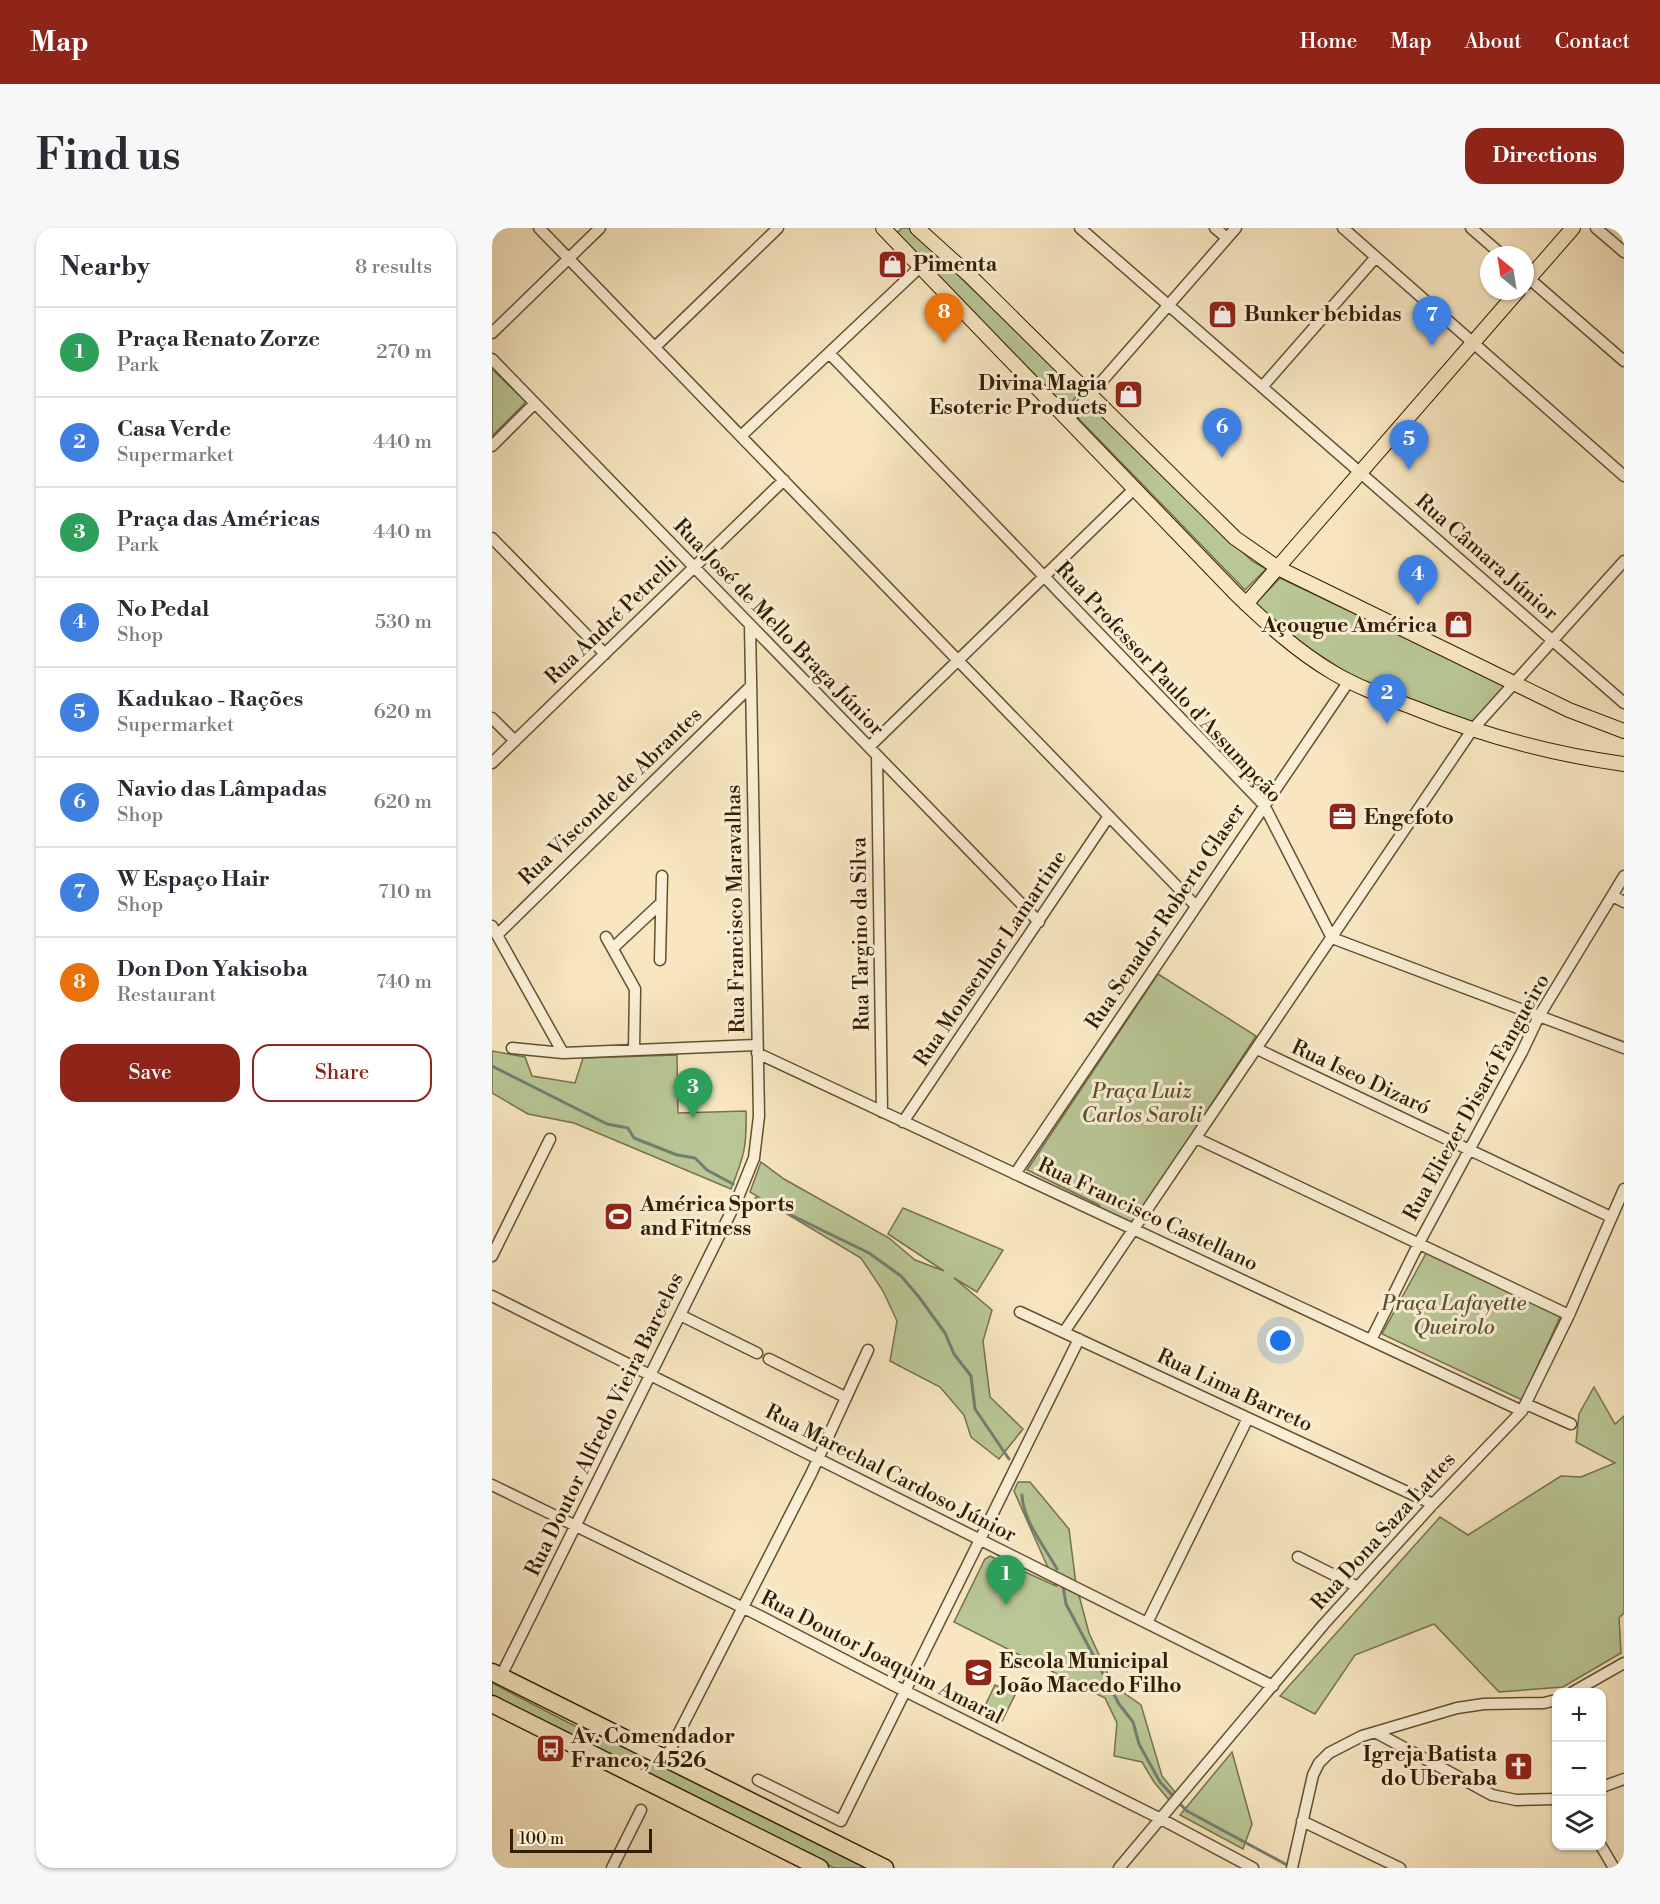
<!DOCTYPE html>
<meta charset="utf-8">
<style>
:root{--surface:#fff;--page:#f7f7f7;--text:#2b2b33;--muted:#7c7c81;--line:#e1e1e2;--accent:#8f2418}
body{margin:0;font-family:"Libre Bodoni",serif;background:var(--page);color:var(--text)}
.controls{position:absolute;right:18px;bottom:18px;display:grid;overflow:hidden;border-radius:12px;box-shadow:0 2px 4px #0004}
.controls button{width:54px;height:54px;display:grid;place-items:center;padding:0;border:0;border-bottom:2px solid var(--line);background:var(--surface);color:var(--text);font:30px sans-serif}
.compass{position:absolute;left:988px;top:18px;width:54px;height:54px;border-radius:50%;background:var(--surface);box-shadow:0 2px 4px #0004;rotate:330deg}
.scale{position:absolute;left:18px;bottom:15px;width:142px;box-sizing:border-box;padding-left:6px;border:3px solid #321e00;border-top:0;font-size:16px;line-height:21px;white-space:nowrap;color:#321e00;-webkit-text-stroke:4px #faefd6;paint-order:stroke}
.you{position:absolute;left:789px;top:1113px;width:21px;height:21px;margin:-15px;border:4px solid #fff;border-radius:50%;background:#1a73e8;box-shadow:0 0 0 9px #1a73e833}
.badge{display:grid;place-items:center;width:39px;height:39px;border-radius:50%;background:var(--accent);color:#fff;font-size:20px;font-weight:700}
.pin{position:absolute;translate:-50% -50px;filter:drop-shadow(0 2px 3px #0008)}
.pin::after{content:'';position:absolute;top:32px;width:21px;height:18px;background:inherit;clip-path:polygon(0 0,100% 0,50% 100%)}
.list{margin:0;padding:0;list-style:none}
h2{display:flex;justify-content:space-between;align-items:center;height:78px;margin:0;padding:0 24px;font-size:26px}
h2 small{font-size:20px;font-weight:400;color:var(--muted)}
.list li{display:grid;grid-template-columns:39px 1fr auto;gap:18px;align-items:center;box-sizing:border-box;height:90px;padding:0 24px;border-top:2px solid var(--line)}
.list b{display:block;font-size:22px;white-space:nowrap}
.list p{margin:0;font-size:20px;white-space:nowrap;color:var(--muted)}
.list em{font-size:20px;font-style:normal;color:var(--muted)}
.actions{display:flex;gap:12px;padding:18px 24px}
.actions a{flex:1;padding:14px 0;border:2px solid var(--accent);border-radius:18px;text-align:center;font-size:21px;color:var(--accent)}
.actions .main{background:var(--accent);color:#fff}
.icon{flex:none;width:33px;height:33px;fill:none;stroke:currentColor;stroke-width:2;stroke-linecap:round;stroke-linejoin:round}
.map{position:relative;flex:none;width:1132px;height:1640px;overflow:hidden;border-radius:18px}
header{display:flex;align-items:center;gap:36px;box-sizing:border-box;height:84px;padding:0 30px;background:var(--accent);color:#fff}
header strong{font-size:28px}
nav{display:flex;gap:33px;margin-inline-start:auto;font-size:21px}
.intro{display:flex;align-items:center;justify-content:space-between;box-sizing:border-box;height:144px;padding:0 36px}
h1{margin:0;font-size:42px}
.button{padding:15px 27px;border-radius:18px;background:var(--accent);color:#fff;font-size:21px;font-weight:700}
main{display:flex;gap:36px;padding:0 36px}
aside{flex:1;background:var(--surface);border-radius:18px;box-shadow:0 2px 4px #0004}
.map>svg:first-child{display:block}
</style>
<header>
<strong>Map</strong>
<nav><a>Home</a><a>Map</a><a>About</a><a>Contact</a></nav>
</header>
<div class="intro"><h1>Find us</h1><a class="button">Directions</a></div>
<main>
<aside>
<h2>Nearby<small>8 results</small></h2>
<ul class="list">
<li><span class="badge" style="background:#2e9e5b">1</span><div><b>Praça Renato Zorze</b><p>Park</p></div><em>270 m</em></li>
<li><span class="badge" style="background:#3f7fe0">2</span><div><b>Casa Verde</b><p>Supermarket</p></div><em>440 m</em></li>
<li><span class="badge" style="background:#2e9e5b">3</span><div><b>Praça das Américas</b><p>Park</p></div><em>440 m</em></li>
<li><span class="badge" style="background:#3f7fe0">4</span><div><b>No Pedal</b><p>Shop</p></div><em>530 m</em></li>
<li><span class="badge" style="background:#3f7fe0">5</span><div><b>Kadukao - Rações</b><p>Supermarket</p></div><em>620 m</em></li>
<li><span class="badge" style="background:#3f7fe0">6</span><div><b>Navio das Lâmpadas</b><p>Shop</p></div><em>620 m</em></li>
<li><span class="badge" style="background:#3f7fe0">7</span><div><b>W Espaço Hair</b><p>Shop</p></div><em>710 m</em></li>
<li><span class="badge" style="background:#e8710a">8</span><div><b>Don Don Yakisoba</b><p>Restaurant</p></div><em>740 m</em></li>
</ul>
<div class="actions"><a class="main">Save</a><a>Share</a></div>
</aside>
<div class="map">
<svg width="1132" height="1640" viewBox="0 0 1132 1640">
<rect width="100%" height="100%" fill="#f7e6c0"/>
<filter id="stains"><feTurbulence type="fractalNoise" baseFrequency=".00333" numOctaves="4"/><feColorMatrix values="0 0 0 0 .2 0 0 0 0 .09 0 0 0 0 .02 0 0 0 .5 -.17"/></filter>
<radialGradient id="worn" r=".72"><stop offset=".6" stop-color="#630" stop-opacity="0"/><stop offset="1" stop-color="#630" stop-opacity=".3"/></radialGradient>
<path fill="#b9c695" stroke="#76724a" stroke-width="1.5" d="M410 0H417L588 164 575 180 405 5Z
M0 141 34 174 0 208Z
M598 177 760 333 774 341 753 362 586 190Z
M788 350 1013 457 981 495 862 449 814 419 763 376Z
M666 746 764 808 641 996 606 980 607 977 535 942Z
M0 823 33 829 40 848 83 855 91 830 185 827 186 885 254 883C255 919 252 928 239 961L82 895 36 886 0 865Z
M269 934 292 951 397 1010 423 1032 452 1043 396 1006 411 980 511 1022 485 1064 462 1050 500 1082 491 1113 498 1169 531 1201 507 1231 479 1209 472 1187 448 1159 398 1133 405 1093 391 1063 369 1030 258 964Z
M937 1020 1069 1087 1030 1172 890 1106Z
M1102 1159 1123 1196 1132 1188V1385L1127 1390 1129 1425 1071 1459 1007 1464 942 1396 863 1427 823 1486 788 1468 948 1289 976 1307 1069 1248 1089 1249 1123 1235 1084 1214 1087 1186Z
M526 1254H538L577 1301 584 1356 597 1405 621 1457 649 1477 670 1548 683 1564 677 1572 662 1554 650 1534 622 1528 625 1495 613 1470 462 1394 493 1331 498 1328 564 1358 522 1263Z
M0 1455 81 1497 132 1518 378 1640H342L0 1470Z
M503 1457 523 1467 510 1493 490 1484Z
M740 1524 760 1596 751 1621 688 1587Z"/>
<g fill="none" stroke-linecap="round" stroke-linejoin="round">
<path stroke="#757d71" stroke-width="3" d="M0 838 115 896 136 900 142 910 185 927 203 930 215 942 241 956
M264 970 377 1025 409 1048 427 1069 453 1105 462 1126 479 1148 483 1181 517 1231
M530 1267C531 1293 553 1319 565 1341
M571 1358 574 1376 627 1476 641 1494 647 1516 668 1554 682 1569
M686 1574 695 1583 797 1638"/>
<defs>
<path id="minor" d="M47 0 704 678
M588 0 1132 475
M723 0 735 10
M851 0 1132 248
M979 0 1010 27
M1104 0 1132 24
M1033 47 1132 133
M0 105 108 0
M163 119 286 0
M337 125 772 577 840 710 1132 820
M0 131 547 694
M770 159 884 29
M576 192 744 0
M249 208 428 39
M0 218 43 175
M0 310 113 426
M0 490 23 513
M377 519 642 261
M385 528 390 884
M0 535 292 252
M1121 668 1132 674
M0 698 71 825
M5 707 259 458
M114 709 143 761 142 822
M121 720 169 675
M168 732 170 648
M20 820 71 825 264 817
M765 821 1119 989
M265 825 1030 1183
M411 894 617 588
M704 910 1077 1087
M523 946 857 453
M0 1028 58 911
M0 1068 781 1458
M528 1084 941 1276
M188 1087 265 1125
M572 1104 980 502 1132 333
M879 1112 927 1015 1030 824 1047 788 1132 648
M277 1131 353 1169
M1034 1176 1079 1196
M0 1257 268 1388 403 1458 669 1591 761 1640
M806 1329 866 1359
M655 1395 756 1190
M9 1448 245 972 262 930 267 888 258 397
M1081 1464 1132 1435
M883 1504 1000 1567 1024 1572 1064 1571
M174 1530 319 1246 376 1122
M266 1552 349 1593 587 1111
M1110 1559 1132 1551
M810 1593 908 1640
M1109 1618 1122 1640
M120 1640 149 1582
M627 1640 832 1396 941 1276 1030 1183 1077 1087 1132 961
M800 1640 821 1547 827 1535 837 1525 870 1508 965 1480 992 1476 1052 1475 1064 1472"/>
<path id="major" d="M391 0 744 366C774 395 805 423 840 444 865 459 893 469 920 479 989 507 1058 526 1132 536
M425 0 477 47 743 310 786 340 1077 482 1132 503
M1033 55 1081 0
M754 376 1026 63"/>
<path id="highway" d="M0 1444 393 1640
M0 1476 328 1640"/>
</defs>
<use href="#minor" stroke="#635030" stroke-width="13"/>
<use href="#major" stroke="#321e00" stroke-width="16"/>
<use href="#highway" stroke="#321e00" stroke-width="19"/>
<use href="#minor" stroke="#faefd6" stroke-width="10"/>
<use href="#major" stroke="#f7e6c0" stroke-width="14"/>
<use href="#highway" stroke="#f7e6c0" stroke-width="16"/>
</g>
<defs>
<symbol id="shop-square" viewBox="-11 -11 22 22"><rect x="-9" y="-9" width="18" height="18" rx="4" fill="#8f2418" stroke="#faefd6"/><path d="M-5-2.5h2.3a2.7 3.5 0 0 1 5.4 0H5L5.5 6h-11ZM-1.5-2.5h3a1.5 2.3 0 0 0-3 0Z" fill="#fff"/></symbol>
<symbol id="office-square" viewBox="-11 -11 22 22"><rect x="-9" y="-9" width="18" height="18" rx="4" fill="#8f2418" stroke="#faefd6"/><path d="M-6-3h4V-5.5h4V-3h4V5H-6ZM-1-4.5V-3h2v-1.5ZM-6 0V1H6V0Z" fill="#fff"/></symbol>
<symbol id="stadium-square" viewBox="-11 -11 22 22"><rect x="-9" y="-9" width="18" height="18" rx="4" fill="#8f2418" stroke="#faefd6"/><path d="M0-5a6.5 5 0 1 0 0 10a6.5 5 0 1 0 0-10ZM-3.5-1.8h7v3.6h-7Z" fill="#fff"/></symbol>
<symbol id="school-square" viewBox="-11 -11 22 22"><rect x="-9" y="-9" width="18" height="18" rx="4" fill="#8f2418" stroke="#faefd6"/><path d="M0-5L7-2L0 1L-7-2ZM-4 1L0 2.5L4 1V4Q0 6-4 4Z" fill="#fff"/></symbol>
<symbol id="bus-square" viewBox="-11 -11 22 22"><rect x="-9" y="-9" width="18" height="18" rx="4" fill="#8f2418" stroke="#faefd6"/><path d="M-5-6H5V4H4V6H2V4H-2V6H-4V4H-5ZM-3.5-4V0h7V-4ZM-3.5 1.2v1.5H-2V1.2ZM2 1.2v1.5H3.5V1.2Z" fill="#fff"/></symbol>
<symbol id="church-square" viewBox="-11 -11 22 22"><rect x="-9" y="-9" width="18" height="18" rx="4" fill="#8f2418" stroke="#faefd6"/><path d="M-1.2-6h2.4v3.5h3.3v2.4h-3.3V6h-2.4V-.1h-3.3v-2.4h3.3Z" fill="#fff"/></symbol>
</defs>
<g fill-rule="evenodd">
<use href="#shop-square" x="384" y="20" width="33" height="33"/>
<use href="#shop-square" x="714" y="70" width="33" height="33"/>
<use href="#shop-square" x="620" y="150" width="33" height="33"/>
<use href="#shop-square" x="950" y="380" width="33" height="33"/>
<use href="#office-square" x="834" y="572" width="33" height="33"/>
<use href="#stadium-square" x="110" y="972" width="33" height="33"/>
<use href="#school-square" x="470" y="1428" width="33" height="33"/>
<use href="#bus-square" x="42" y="1504" width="33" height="33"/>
<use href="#church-square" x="1010" y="1522" width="33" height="33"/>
</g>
<g text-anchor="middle" stroke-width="6" stroke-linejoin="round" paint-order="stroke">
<g font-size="21" font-weight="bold" fill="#321e00" stroke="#faefd6" text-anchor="start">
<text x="421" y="43">Pimenta</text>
<text x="752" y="93">Bunker bebidas</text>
<text x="615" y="162" text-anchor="end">Divina Magia<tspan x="615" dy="24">Esoteric Products</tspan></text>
<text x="945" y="404" text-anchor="end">Açougue América</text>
<text x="872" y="596">Engefoto</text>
<text x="148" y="983">América Sports<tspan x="148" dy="24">and Fitness</tspan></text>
<text x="507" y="1440">Escola Municipal<tspan x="507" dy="24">João Macedo Filho</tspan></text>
<text x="79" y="1515">Av. Comendador<tspan x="79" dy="24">Franco, 4526</tspan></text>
<text x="1005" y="1533" text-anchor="end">Igreja Batista<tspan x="1005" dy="24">do Uberaba</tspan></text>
</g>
<g font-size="21" fill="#321e00" stroke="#faefd6">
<text transform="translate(995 329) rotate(41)" y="7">Rua Câmara Júnior</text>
<text transform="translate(119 392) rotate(-44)" y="7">Rua André Petrelli</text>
<text transform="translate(287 399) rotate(46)" y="7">Rua José de Mello Braga Júnior</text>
<text transform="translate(677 454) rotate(47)" y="7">Rua Professor Paulo d'Assumpção</text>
<text transform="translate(118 568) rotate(-44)" y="7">Rua Visconde de Abrantes</text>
<text transform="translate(243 681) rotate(-91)" y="7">Rua Francisco Maravalhas</text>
<text transform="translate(673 688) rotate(-56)" y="7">Rua Senador Roberto Glaser</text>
<text transform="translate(368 706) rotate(-91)" y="7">Rua Targino da Silva</text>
<text transform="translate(498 730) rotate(-56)" y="7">Rua Monsenhor Lamartine</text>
<text transform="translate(869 849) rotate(25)" y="7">Rua Iseo Dizaró</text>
<text transform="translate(984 869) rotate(-61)" y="7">Rua Eliezer Disaró Fangueiro</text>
<text transform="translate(656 986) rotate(25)" y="7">Rua Francisco Castellano</text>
<text transform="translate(743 1162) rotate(25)" y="7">Rua Lima Barreto</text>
<text transform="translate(112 1196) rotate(-64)" y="7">Rua Doutor Alfredo Vieira Barcelos</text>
<text transform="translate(399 1245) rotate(27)" y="7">Rua Marechal Cardoso Júnior</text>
<text transform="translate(891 1303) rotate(-48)" y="7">Rua Dona Saza Lattes</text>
<text transform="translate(390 1429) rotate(27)" y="7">Rua Doutor Joaquim Amaral</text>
</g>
<g font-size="21" font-style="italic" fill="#5a502d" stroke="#faefd6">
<text x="650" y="870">Praça Luiz<tspan x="650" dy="24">Carlos Saroli</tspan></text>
<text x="962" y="1082">Praça Lafayette<tspan x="962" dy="24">Queirolo</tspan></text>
</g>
</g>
<rect width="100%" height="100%" filter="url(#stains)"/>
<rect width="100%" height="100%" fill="url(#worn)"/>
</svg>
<div class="controls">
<button>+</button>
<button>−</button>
<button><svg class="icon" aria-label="layers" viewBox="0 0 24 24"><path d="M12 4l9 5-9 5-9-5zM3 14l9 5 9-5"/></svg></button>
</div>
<svg class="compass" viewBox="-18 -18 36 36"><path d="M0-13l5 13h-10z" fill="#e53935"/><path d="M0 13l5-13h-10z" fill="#7c7c81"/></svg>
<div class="scale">100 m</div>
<div class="you"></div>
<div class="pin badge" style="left:514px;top:1377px;background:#2e9e5b">1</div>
<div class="pin badge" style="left:895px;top:496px;background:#3f7fe0">2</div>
<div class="pin badge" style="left:201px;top:890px;background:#2e9e5b">3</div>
<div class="pin badge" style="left:926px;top:377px;background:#3f7fe0">4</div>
<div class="pin badge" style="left:917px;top:242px;background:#3f7fe0">5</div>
<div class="pin badge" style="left:730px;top:230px;background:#3f7fe0">6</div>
<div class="pin badge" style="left:940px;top:118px;background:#3f7fe0">7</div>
<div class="pin badge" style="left:452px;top:115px;background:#e8710a">8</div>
</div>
</main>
